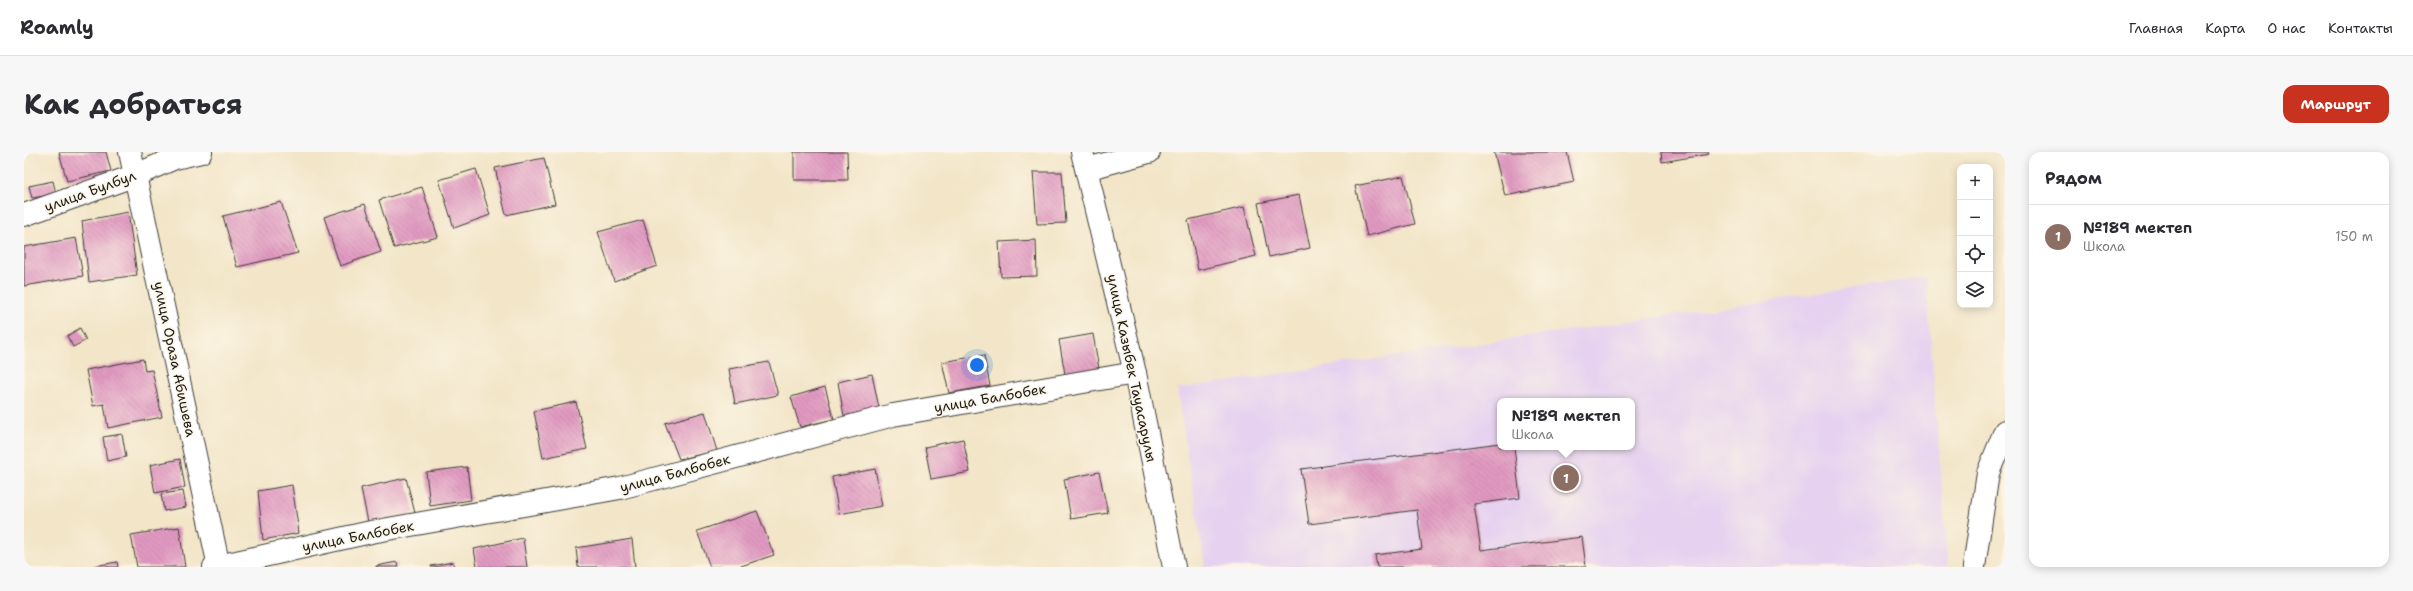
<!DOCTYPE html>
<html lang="ru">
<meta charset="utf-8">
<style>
:root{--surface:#fff;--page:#f7f7f7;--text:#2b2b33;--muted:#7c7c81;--line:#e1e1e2;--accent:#c8321e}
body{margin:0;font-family:"Shantell Sans",sans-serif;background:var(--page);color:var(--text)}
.controls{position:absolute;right:12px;top:12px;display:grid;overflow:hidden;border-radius:8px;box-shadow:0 2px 10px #0003}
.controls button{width:36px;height:36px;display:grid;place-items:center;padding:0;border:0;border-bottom:1px solid var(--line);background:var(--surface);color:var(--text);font:20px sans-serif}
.you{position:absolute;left:953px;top:213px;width:14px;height:14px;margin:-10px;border:3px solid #fff;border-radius:50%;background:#1a73e8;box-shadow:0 0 0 6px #1a73e833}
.badge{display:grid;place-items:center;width:26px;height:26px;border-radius:50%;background:var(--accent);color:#fff;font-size:13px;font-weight:700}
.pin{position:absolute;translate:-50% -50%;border:2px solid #fff;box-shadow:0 1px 4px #0006}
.popup{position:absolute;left:1473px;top:246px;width:138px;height:52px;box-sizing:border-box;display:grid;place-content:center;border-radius:8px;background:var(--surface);filter:drop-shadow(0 1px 3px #0005);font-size:13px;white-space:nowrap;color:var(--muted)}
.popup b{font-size:15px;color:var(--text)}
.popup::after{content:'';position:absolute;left:50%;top:100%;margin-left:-8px;border:8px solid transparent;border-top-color:var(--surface)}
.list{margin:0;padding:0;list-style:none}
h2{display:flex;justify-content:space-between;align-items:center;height:52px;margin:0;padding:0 16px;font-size:17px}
h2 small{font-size:13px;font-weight:400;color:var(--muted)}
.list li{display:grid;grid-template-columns:26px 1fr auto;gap:12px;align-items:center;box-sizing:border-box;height:64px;padding:0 16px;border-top:1px solid var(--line)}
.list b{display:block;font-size:15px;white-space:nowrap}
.list p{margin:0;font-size:13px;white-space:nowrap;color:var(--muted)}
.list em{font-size:13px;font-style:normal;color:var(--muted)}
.icon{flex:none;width:22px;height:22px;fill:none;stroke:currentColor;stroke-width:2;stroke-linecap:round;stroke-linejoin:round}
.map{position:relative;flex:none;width:1981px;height:415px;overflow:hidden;border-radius:12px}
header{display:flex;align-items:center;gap:24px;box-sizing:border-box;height:56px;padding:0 20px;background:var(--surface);border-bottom:1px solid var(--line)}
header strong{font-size:19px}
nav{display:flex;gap:22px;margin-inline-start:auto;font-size:14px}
.intro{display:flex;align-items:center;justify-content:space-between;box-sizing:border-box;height:96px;padding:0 24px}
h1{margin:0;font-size:28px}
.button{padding:10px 18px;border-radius:12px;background:var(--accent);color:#fff;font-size:14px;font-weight:700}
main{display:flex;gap:24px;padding:0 24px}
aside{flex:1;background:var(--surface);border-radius:12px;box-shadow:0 2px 10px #0003}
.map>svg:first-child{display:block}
</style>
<header>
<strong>Roamly</strong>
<nav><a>Главная</a><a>Карта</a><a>О нас</a><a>Контакты</a></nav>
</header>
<div class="intro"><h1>Как добраться</h1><a class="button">Маршрут</a></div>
<main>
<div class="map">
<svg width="1981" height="415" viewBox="0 0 1981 415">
<defs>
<pattern id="building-back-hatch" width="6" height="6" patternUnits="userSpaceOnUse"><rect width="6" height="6" fill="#e19ac1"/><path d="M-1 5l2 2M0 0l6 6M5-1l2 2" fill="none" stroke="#c084a5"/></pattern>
</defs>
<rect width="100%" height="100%" fill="#fcf5e5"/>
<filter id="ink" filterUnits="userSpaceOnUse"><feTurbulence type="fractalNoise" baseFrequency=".025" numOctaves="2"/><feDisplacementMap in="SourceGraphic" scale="8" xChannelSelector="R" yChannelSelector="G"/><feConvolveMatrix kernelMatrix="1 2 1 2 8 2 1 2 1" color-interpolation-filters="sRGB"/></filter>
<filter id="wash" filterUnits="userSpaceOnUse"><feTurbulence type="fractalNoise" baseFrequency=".012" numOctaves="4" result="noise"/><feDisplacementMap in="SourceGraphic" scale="16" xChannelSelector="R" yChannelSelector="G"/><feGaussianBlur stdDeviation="0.9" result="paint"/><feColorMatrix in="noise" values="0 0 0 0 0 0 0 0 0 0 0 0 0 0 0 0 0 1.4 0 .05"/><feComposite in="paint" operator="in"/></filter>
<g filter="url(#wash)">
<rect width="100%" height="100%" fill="#f2e5c8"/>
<path fill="#e6d2f0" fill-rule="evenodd" d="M1902 125 1924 415H1181L1153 237ZM1476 249H1608V295H1476Z"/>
<g id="blocks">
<path fill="url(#building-back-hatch)" d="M35 0H82L87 19 43 29Z
M770 0H823L824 28H770Z
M1470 0H1543L1550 30 1481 44Z
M1637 0H1684L1685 2 1638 10Z
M520 6 531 52 482 63 471 16Z
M452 17 466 63 430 76 415 28Z
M1009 20H1038L1042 71 1013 72Z
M1379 24 1391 72 1343 84 1331 34Z
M29 29 32 42 8 46 5 34Z
M398 35 414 85 370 96 355 48Z
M1275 43 1286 96 1245 105 1234 51Z
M257 50 274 101 213 115 199 64Z
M341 52 357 100 316 114 300 65Z
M1220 55 1232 104 1174 118 1164 68Z
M104 60 113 123 65 130 58 69Z
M619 68 633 114 590 129 574 80Z
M52 86 59 124 0 134V95Z
M1012 88 1013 124 977 125 975 90Z
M56 176 62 188 49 195 43 184Z
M1069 182 1075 217 1041 222 1035 188Z
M960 203 966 234 925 241 918 210Z
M119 207 121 219 128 218 138 265 84 276 80 252 69 254 62 218Z
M745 210 754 243 711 252 705 217Z
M848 222 855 256 820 264 814 230Z
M801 235 810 267 776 275 767 245Z
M552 250 563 297 519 306 510 259Z
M681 260 693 299 655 307 641 271Z
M98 282 102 305 83 309 79 285Z
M939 287 946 320 907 327 901 295Z
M1476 291V295H1490L1496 346 1450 352 1457 398 1558 385 1562 415H1353L1351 403 1398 397 1393 358 1285 372 1277 317Z
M156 307 161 335 131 341 126 313Z
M443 315 447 348 406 354 402 320Z
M851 317 858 354 815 362 808 325Z
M1075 320 1084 361 1047 367 1040 327Z
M382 326 391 361 344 370 337 336Z
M268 333 275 381 239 388 234 339Z
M159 339 162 355 140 359 137 342Z
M733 359 750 403 714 415H686L673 379Z
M155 375 161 415H113L107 383Z
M499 386 503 415H453L450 397Z
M608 387 611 415H554L552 396Z
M93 410 94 415H70V414Z
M373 410 374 415H352V414Z
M429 410 430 415H407V414Z"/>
</g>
</g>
<g filter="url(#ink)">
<use href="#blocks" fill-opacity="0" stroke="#3c3a36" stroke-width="1"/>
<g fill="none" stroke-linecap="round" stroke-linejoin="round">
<defs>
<path id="minor" d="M106 0 195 415
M190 415 347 380 596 336 869 263 1111 221
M1950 415 1964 321 1981 279"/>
<path id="tertiary" d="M1058 0 1111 221 1150 415
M1063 17 1125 0
M0 63 112 23 151 6 177 0"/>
</defs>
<use href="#minor" stroke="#3c3a36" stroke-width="24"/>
<use href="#tertiary" stroke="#3c3a36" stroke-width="24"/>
<use href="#minor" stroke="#fff" stroke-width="22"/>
<use href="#tertiary" stroke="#fff" stroke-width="22"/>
</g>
</g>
<g text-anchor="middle" stroke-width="3" stroke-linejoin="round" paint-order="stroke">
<g font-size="14" fill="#1c1c1c" stroke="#fcf5e5">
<text transform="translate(66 39) rotate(-20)" y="5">улица Булбул</text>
<text transform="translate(151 207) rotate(78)" y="5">улица Ораза Абишева</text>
<text transform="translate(1108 216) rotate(78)" y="5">улица Казыбек Тауасарулы</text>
<text transform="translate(966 246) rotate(-10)" y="5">улица Балбобек</text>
<text transform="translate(651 321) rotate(-15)" y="5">улица Балбобек</text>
<text transform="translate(334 384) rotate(-11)" y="5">улица Балбобек</text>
</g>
</g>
</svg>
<div class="controls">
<button>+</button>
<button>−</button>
<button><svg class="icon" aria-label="locate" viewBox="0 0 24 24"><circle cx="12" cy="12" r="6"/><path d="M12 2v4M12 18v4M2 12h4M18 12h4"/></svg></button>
<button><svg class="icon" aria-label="layers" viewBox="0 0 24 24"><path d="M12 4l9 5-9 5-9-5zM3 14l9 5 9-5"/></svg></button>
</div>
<div class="you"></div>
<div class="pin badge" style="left:1542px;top:326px;background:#8d6e63">1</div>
<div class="popup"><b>№189 мектеп</b>Школа</div>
</div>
<aside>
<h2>Рядом<small></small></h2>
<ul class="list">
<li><span class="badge" style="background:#8d6e63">1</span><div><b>№189 мектеп</b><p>Школа</p></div><em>150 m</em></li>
</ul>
</aside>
</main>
